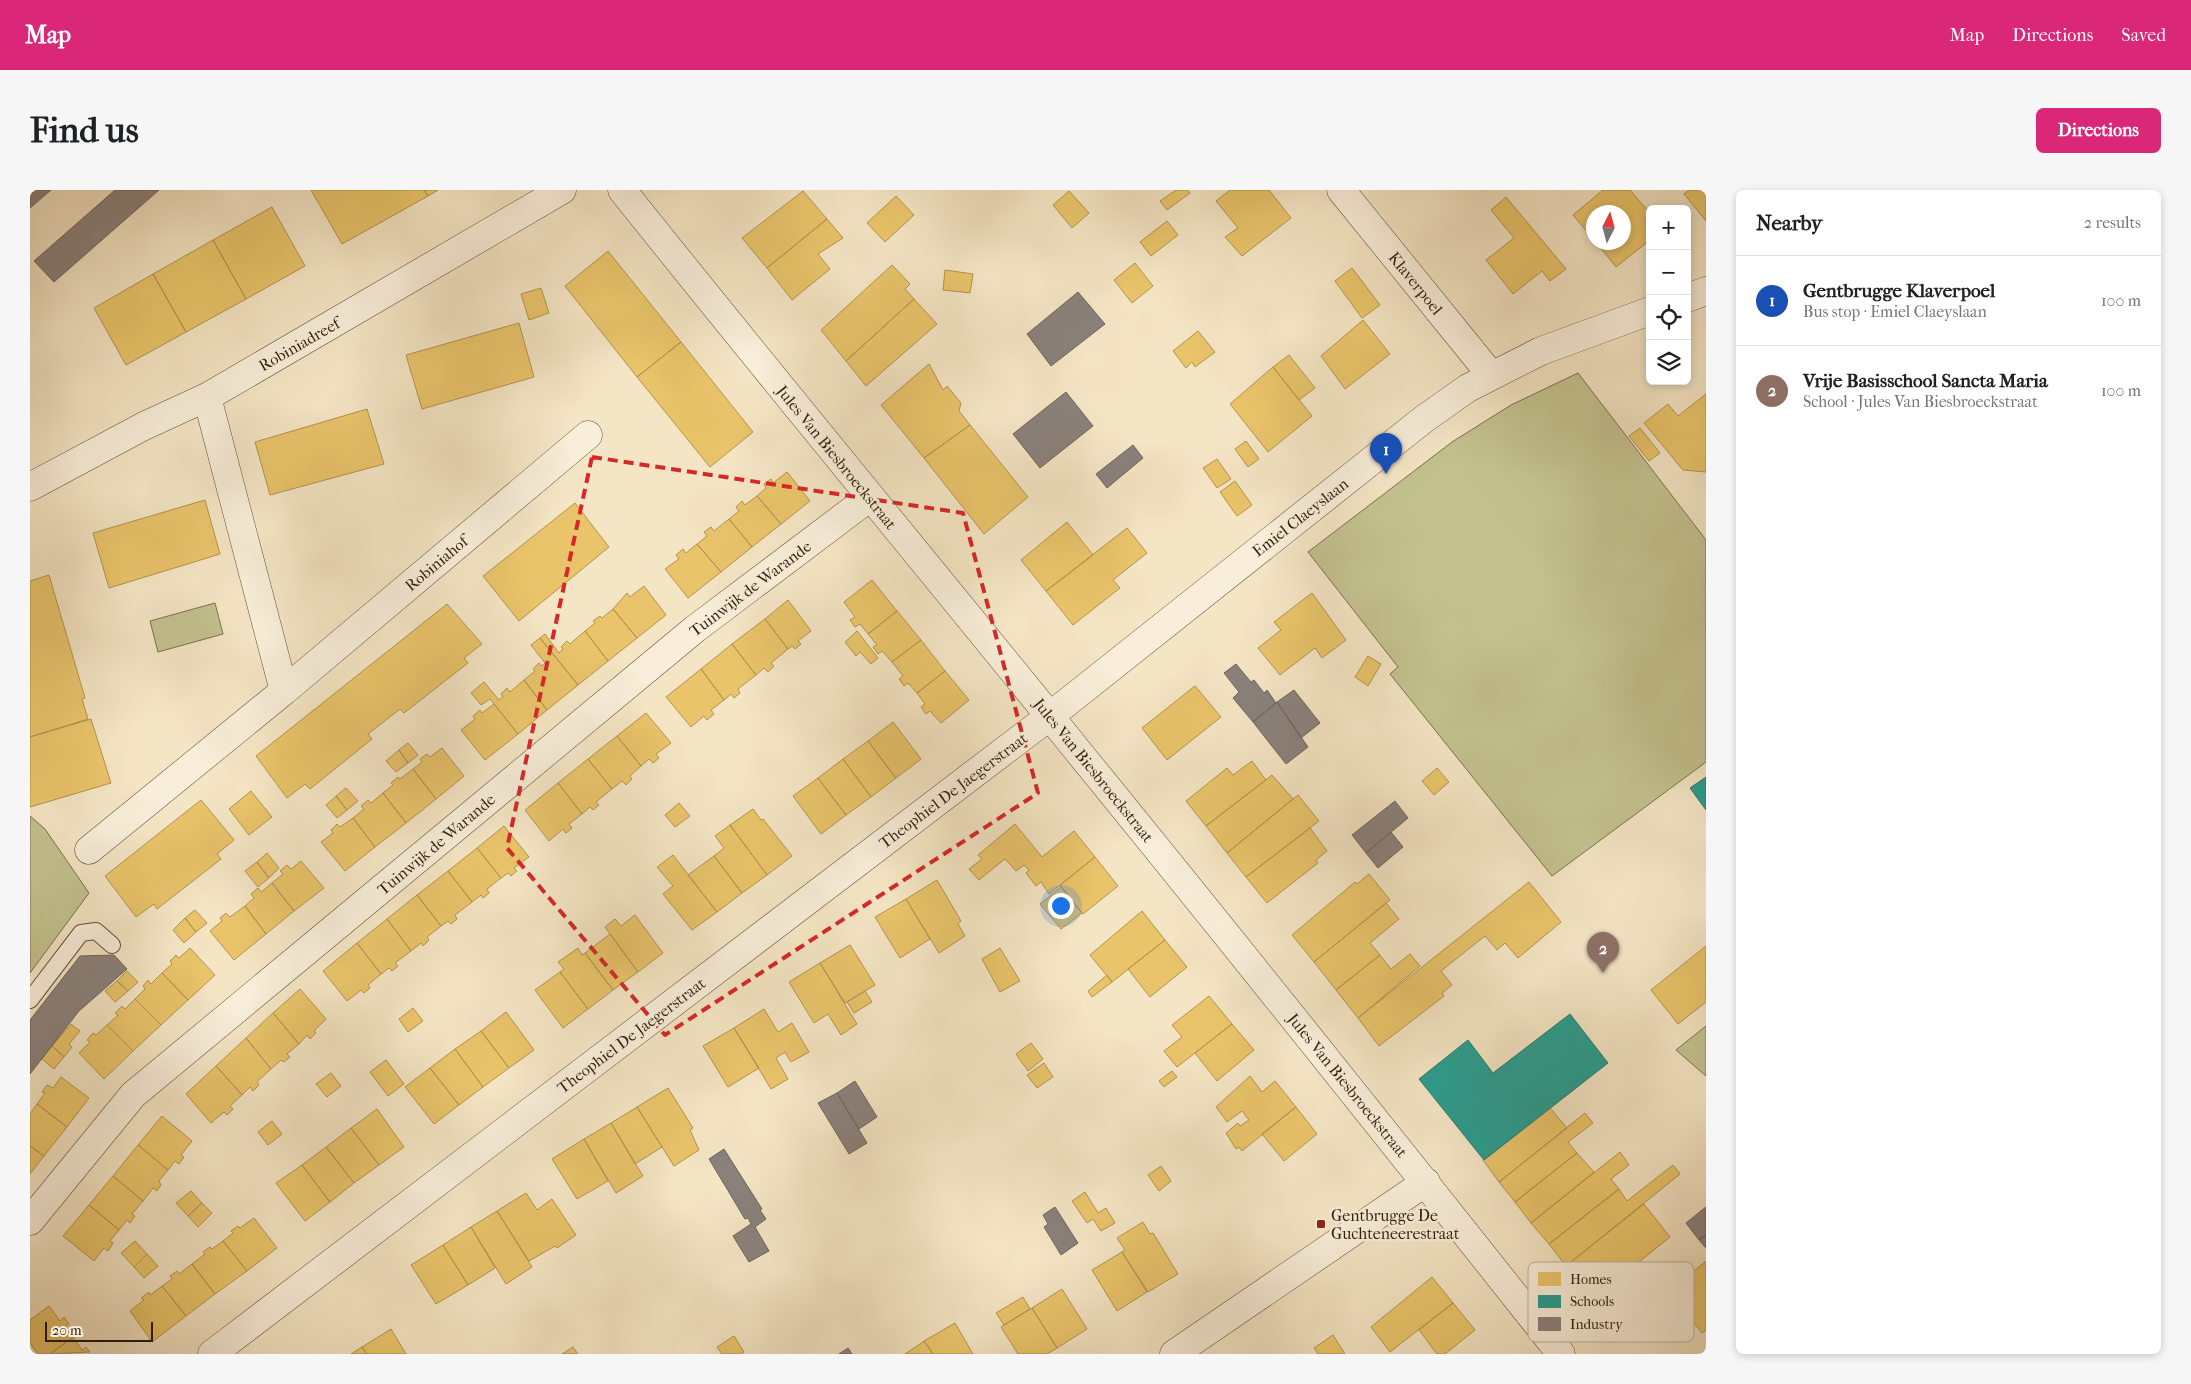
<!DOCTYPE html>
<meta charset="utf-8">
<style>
:root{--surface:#fff;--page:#f6f6f6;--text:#202124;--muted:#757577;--line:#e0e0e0;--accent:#db2777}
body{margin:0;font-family:"IM FELL French Canon",serif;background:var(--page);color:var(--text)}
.controls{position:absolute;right:15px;top:15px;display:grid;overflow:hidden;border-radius:8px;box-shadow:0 2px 8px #0003}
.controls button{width:45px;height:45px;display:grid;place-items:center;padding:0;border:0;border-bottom:1px solid var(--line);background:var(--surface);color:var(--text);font:25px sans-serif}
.compass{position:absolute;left:1556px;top:15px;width:45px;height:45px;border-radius:50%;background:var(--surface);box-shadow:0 2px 8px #0003;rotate:6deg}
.scale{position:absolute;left:15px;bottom:12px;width:108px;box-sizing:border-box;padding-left:5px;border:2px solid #341d08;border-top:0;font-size:14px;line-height:18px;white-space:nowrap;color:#341d08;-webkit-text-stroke:4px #f8eed9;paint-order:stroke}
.you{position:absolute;left:1030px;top:715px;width:18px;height:18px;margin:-12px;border:4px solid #fff;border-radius:50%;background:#1a73e8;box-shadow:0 0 0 8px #1a73e833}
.badge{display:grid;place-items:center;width:32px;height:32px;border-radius:50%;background:var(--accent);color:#fff;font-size:16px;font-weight:700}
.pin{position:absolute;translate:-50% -41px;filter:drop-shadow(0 1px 2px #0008)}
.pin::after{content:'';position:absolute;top:26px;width:18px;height:15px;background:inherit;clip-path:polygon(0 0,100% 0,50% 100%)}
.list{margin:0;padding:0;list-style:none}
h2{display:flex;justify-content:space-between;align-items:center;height:65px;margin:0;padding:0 20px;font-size:21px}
h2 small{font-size:16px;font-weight:400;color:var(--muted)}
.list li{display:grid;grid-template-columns:32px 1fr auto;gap:15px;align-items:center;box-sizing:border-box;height:90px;padding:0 20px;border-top:1px solid var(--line)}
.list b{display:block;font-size:19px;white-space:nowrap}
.list p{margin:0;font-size:16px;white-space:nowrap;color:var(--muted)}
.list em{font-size:16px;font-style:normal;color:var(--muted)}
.icon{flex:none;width:28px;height:28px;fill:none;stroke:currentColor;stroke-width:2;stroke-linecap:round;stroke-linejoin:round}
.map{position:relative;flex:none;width:1676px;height:1164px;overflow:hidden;border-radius:8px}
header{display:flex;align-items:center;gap:30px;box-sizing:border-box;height:70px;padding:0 25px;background:var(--accent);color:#fff}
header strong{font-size:24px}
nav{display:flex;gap:28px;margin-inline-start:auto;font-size:18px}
.intro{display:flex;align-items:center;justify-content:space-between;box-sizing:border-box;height:120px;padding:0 30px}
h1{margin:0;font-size:35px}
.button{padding:12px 22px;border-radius:8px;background:var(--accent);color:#fff;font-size:18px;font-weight:700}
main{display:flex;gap:30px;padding:0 30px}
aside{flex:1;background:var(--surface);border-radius:8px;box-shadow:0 2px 8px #0003}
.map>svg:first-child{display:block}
</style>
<header>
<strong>Map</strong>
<nav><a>Map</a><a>Directions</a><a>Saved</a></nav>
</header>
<div class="intro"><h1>Find us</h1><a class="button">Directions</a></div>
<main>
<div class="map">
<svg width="1676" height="1164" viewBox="0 0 1676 1164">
<rect width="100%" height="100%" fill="#f4e5c4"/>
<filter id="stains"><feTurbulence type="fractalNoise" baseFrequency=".004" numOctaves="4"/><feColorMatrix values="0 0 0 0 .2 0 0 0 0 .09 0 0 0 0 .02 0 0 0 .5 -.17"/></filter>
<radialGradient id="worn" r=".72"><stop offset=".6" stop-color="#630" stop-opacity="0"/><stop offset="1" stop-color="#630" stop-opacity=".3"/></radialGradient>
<path fill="#c3c28f" stroke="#7c704c" d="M1548 183 1676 350V572L1522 686 1360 484 1368 477 1278 362 1422 252 1481 215Z
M185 413 193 444 128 462 120 431Z
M0 626 15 639 59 703 0 783Z
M1676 836V886L1646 860Z"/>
<path fill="#e9c46a" stroke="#b3924d" d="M281 0H394L398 6 312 54Z
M394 0H408L398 6Z
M1146 0H1158L1160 3 1137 20 1130 11Z
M1200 0H1239L1261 28 1212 66 1195 47 1208 38 1186 11Z
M1573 0H1600L1620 23V50L1586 77 1566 52H1594V22H1564V50L1543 25Z
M1659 0H1676V31L1654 4Z
M773 1 797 29 737 78 712 48Z
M1039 1 1059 23 1042 38 1023 15Z
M866 6 884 25 855 52 837 33Z
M1476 7 1536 79 1520 91 1512 81 1483 104 1456 70 1484 48 1461 20Z
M242 17 275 76 216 109 183 50Z
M797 29 813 48 788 64 800 79 762 110 737 78Z
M1137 31 1148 45 1121 66 1110 52Z
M183 50 216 109 156 142 123 84Z
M578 61 651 152 607 187 535 96Z
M1105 73 1123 96 1102 113 1084 90Z
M862 75 880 94 875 99 884 109 816 171 791 140Z
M1322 78 1350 115 1332 128 1305 91Z
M915 80 943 84 940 103 913 100Z
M123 84 156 142 96 175 64 118Z
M511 98 519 123 499 130 491 104Z
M884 109 907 134 836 196 816 171Z
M1333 130 1360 164 1315 199 1291 166Z
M489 133 504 187 392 219 376 165Z
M1168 141 1185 162 1165 177 1162 172 1156 178 1143 161Z
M651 152 723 242 680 277 607 187Z
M1259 165 1285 198 1269 210 1243 177Z
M899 174 913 200 917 196 931 213 929 221 940 235 894 268 851 215Z
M1243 177 1282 226 1238 262 1200 214Z
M1676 204V282L1653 280 1614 233 1638 214 1648 226Z
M337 219 354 274 240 305 225 252Z
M940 235 998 307 954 344 894 268Z
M1610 238 1630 263 1619 271 1599 246Z
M1216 251 1229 269 1218 277 1205 259Z
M1187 269 1201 289 1187 298 1173 278Z
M757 282 780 311 751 334 727 306 736 298 734 294 741 289 743 293Z
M1205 291 1222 315 1207 326 1190 302Z
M727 306 751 334 722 357 699 329 709 321 706 317 712 311 715 315Z
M175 310 190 364 79 398 63 343Z
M545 313 579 357 489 431 453 386Z
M699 329 722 357 691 382 667 354 677 346 674 342 681 337 684 341Z
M1037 332 1063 365 1016 401 991 370Z
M1097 338 1117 363 1083 390 1090 398 1043 435 1016 401Z
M667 354 691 382 658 408 635 379 649 369 646 365 653 359 656 363Z
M19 385 55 508 52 509 58 529 0 547V391Z
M842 390 867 421 838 444 830 434 825 437 820 430 825 427 814 412Z
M614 396 636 425 607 448 583 419 597 403 600 407Z
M1282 403 1316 450 1292 468 1285 458 1250 485 1228 458 1251 440 1244 432Z
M758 410 781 441 768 451 771 454 765 459 762 456 758 459 735 429Z
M417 414 452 454 434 468 438 473 374 523 370 519 338 544 342 549 280 599 275 594 257 608 226 566Z
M583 419 607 448 578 471 555 441 565 433 563 431 570 426 572 428Z
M867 421 891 450 862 472 852 461 848 464 843 457 847 455 838 444Z
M735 429 758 459 741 473 744 476 738 482 734 478 726 485 702 454Z
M555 441 578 471 548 495 510 448 515 444 529 463 533 459 531 457 537 451 540 454Z
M827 441 848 468 841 474 830 462 826 466 815 452Z
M510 448 548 495 517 520 494 490 505 481 503 479 509 473 512 476 515 473 501 455Z
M891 450 915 481 887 503 878 493 874 496 869 489 873 486 862 472Z
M702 454 726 485 708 499 710 503 704 508 701 504 694 510 671 479Z
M1338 466 1351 474 1338 496 1325 487Z
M671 479 694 510 681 520 684 524 677 530 674 526 661 537 636 507Z
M915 481 939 510 911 533 900 521 896 524 891 517 895 514 887 503Z
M494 490 517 520 488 544 460 509 451 515 441 503 454 492 469 510 473 507 471 504 477 498 480 502Z
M1165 496 1191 527 1137 570 1112 538Z
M464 514 488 544 455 570 431 540 445 529 443 526 450 520 452 523Z
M616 523 641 553 626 564 629 568 623 573 619 569 611 576 587 546Z
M61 529 81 593 0 617V547Z
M863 532 891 569 866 588 838 551Z
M587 546 611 576 600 586 602 589 596 595 592 591 582 599 558 569Z
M838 551 866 588 841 607 813 569Z
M378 553 388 565 378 573 369 560Z
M412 558 434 586 406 609 383 579 392 572 390 569 397 564 400 567Z
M369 560 378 573 366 582 356 571Z
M558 569 582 599 566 612 569 615 563 620 560 617 552 624 528 593Z
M813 569 841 607 816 625 788 588Z
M1222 571 1236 590 1176 636 1156 611 1197 578 1203 585Z
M1407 578 1419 592 1404 605 1392 591Z
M383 579 406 609 376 633 353 603 363 595 361 593 368 587 370 589Z
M1242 585 1263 609 1197 663 1176 636Z
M788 588 816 625 791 644 763 606Z
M528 593 552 624 539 634 542 638 536 643 533 639 519 651 495 620Z
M316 598 328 611 317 620 306 606Z
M221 601 242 627 219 645 199 619Z
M353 603 376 633 345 657 323 628 334 619 331 616 338 610 341 613Z
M1268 605 1289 631 1216 687 1197 663Z
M306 606 317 620 307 628 296 615Z
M171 610 204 650 187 664 191 669 127 719 124 714 106 727 75 686Z
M649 613 660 626 645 637 635 625Z
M723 619 731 630 733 629 762 666 737 685 700 635Z
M323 628 345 657 315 681 291 652 303 643 301 640 307 634 310 637Z
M985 634 1012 667 1044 641 1065 667 1019 704 1011 692 1006 696 996 683 999 680 994 675 986 681 975 669 949 690 939 679 952 669 948 665Z
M700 635 737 685 712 703 684 666 694 658 685 646Z
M474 636 499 667 484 678 487 681 481 686 478 683 471 688 447 658Z
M1280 638 1297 661 1286 670 1288 673 1237 713 1216 687Z
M447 658 471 688 457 699 459 703 453 708 451 705 442 712 418 681Z
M237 663 249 678 239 688 227 672Z
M643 665 687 722 662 740 633 704 643 696 627 677Z
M684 666 712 703 687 722 658 685Z
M1065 667 1088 696 1053 724 1030 695Z
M271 671 294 698 264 721 242 693 253 684 250 681 257 675 261 679Z
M227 672 239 688 228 697 215 681Z
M418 681 442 712 425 725 427 729 421 734 418 731 411 736 387 705Z
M1339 684 1360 710 1284 772 1262 745 1325 692 1327 694Z
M907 690 931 731 928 734 935 746 909 763 876 709Z
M1499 692 1531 732 1488 768 1475 753 1467 760 1455 746 1411 781 1422 795 1412 803 1414 806 1349 856 1328 828Z
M242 693 264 721 236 744 215 716 224 708 221 704 228 698 231 702Z
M1031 697 1052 723 1031 739 1010 714Z
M387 705 411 736 397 747 399 750 393 756 391 753 381 761 357 729Z
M876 709 900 749 870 768 845 727Z
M1356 713 1369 729 1340 753 1350 765 1306 800 1284 772Z
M215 716 236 744 204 770 180 741 192 731 190 728 196 723 200 727Z
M165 720 177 733 166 742 155 728Z
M1112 721 1135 750 1082 792 1060 765Z
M605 725 633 763 608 782 575 737 585 729 591 736Z
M155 728 166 742 154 753 143 740Z
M357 729 381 761 365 773 368 776 362 781 359 778 351 784 327 753Z
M580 744 608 782 583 800 555 763Z
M1135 750 1157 777 1120 807 1098 779Z
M327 753 351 784 338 795 340 798 334 803 331 800 317 811 293 781Z
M820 755 845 795 815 813 790 773Z
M1676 756V812L1648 834 1621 800Z
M160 758 185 785 158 810 132 783 142 774 140 771 146 765 149 768Z
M548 758 552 765 555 763 583 800 558 819 530 782 534 779 528 772Z
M970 758 990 791 970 802 952 769Z
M1380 764 1390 776 1328 828 1306 800 1350 765 1361 779Z
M790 773 827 834 811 845 798 824 784 833 759 792Z
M97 781 108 792 98 801 87 791Z
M530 782 558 819 533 838 505 800Z
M132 783 158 810 131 835 105 809 115 799 113 796 118 790 121 794Z
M1077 785 1082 792 1062 807 1058 801Z
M87 791 98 801 85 812 75 801Z
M270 799 296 829 284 841 286 843 280 849 277 845 269 854 243 823Z
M835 801 842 812 824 823 817 812Z
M1179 806 1202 834 1147 877 1134 861 1152 847 1142 835Z
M105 809 131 835 103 861 77 835 88 825 85 823 92 816 95 819Z
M383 818 393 831 378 842 369 829Z
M734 819 748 842 762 833 779 862 761 872 755 862 746 868 758 889 741 899 704 838Z
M476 822 504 860 479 878 451 841Z
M243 823 269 854 257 864 260 867 254 872 251 870 241 879 216 848Z
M41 834 50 841 39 854 42 857 34 867 22 856Z
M1202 834 1224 860 1187 891 1165 863Z
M77 835 103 861 74 889 49 863 60 852 57 850 63 843 66 845Z
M704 838 729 878 698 897 673 856Z
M451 841 479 878 453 897 425 859Z
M216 848 241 879 227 892 229 895 223 901 220 897 212 905 186 876Z
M1001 853 1013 869 998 881 986 864Z
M22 856 34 867 24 879 12 869Z
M425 859 453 897 429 915 400 878Z
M356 870 374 894 358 906 340 882Z
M1014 873 1023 887 1007 898 997 885Z
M186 876 212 905 200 916 203 919 197 925 194 922 181 933 156 904Z
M400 878 429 915 404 934 375 897Z
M1142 881 1147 887 1134 897 1129 891Z
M301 883 311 896 297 907 286 894Z
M1220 886 1232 902 1245 891 1266 917 1212 961 1209 957 1206 959 1196 943 1208 933 1210 936 1219 930 1212 921 1197 932 1186 917Z
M31 887 59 908 37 937 7 914 15 903 12 902 17 895 23 898Z
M638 898 663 938 660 940 669 960 644 976 607 917Z
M7 914 37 937 14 966 0 956V924Z
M607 917 632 957 605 974 581 933Z
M1266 917 1287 944 1254 971 1232 944Z
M1520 918 1537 938 1469 992 1453 970Z
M347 919 374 957 349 975 321 938Z
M1555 923 1563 933 1538 952 1547 963 1485 1012 1469 992Z
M132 926 162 951 151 965 154 967 149 974 145 971 138 980 108 955Z
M242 931 252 944 238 955 228 942Z
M581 933 613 986 586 1003 554 949Z
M321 938 349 975 324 993 296 957Z
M554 949 578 991 547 1009 522 969Z
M108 955 138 980 129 991 131 995 127 1001 123 998 113 1011 83 986Z
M0 956 14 966 0 984Z
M296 957 324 993 300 1012 272 975Z
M1590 962 1599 975 1581 989 1589 999 1519 1054 1501 1033Z
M1547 963 1564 982 1501 1033 1485 1012Z
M272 975 300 1012 275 1031 246 993Z
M1643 975 1650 984 1536 1076 1519 1054 1589 999 1597 1011Z
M1131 976 1141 991 1129 1001 1118 985Z
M83 986 113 1011 102 1024 105 1026 100 1033 97 1030 89 1040 59 1015Z
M161 1001 172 1013 158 1026 146 1013Z
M1055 1002 1068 1023 1076 1018 1085 1033 1071 1041 1063 1029 1057 1033 1042 1011Z
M496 1003 507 1020 522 1009 546 1045 527 1058 525 1056 499 1071 467 1021Z
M172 1013 182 1023 168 1037 158 1026Z
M1614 1014 1640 1047 1563 1109 1536 1076Z
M59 1015 89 1040 80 1051 83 1053 78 1061 74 1058 64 1071 33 1046Z
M467 1021 502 1077 476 1094 441 1037Z
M224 1028 247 1058 217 1081 193 1051 203 1043 201 1041 208 1036 210 1038Z
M1113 1032 1120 1044 1123 1043 1148 1084 1118 1102 1092 1062 1095 1060 1087 1048Z
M441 1037 465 1078 438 1095 413 1055Z
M105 1051 117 1064 104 1077 91 1063Z
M193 1051 217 1081 185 1104 162 1074 175 1064 173 1062 180 1057 182 1059Z
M413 1055 438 1095 406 1114 381 1075Z
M1092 1062 1117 1102 1087 1121 1062 1080Z
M117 1064 128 1076 114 1088 104 1077Z
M1676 1071V1140L1672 1143 1639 1102Z
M162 1074 185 1104 156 1126 132 1096 142 1089 140 1086 147 1081 149 1084Z
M1402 1087 1423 1113 1360 1162 1341 1137Z
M132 1096 156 1126 122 1152 100 1121 114 1110 111 1108 119 1102 120 1105Z
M1032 1099 1057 1139 1027 1158 1002 1118Z
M993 1107 1000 1119 974 1135 966 1123Z
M1423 1113 1445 1140 1415 1164H1407L1389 1140Z
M19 1116 30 1131 34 1127 39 1134 35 1137 43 1147 20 1164H8L0 1153V1130Z
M1002 1118 1027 1158 1017 1164H988L971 1137Z
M925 1133 943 1164H903L894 1151Z
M361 1139 376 1164H337L332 1157Z
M1303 1145 1315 1164H1288L1284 1158Z
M704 1146 714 1162 711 1164H692L687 1157Z
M43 1147 52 1160 56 1157 60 1162 20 1164Z
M894 1151 903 1164H875L890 1154Z
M332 1157 337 1164H321Z
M543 1157 548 1164H532Z"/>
<path fill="#2a9d8f" stroke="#2d7766" d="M1676 587V620L1660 598Z
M1540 824 1578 873 1454 970 1389 889 1438 850 1463 883Z"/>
<path fill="#8a817c" stroke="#706359" d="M0 0H21L0 18Z
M85 0H129L24 92 4 71Z
M1048 102 1075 134 1021 176 997 144Z
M1036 202 1063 236 1010 278 983 244Z
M1103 255 1113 268 1077 298 1066 284Z
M1206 474 1221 492 1224 490 1234 503 1237 500 1246 513 1223 532 1203 508 1209 502 1194 483Z
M1264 500 1290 533 1271 548 1247 512Z
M1247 512 1278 557 1256 574 1223 532Z
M1365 611 1378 628 1336 663 1322 645Z
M1361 642 1373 657 1348 678 1336 663Z
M84 765 97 779 49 821 0 884V830L50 766Z
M825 891 847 927 829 939 807 903Z
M807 903 837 953 819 964 788 913Z
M694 959 732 1019 730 1020 736 1029 725 1037 739 1061 719 1072 703 1046 721 1034 718 1028 715 1029 679 969Z
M1025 1017 1048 1053 1031 1065 1014 1037 1018 1034 1013 1025Z
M1676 1017V1045L1669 1050 1656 1033Z
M1676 1045V1058L1669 1050Z
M818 1158 822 1164H809Z"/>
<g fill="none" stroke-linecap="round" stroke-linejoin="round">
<defs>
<path id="lane" d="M0 810 51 743 66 741 82 755"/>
<path id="street" d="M592 0C742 188 896 373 1047 560 1210 760 1371 962 1531 1164
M1311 0 1461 185
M1657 108 1676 101
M177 207 254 501 558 245
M0 297 114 236 177 207 532 0
M59 660 254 501
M0 1031 103 905 665 439 840 307
M182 1164 1020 526 1394 229 1438 198 1511 161 1620 121
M1144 1164 1396 992"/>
</defs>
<use href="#lane" stroke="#644f37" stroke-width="18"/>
<use href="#street" stroke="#644f37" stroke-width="29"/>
<use href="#lane" stroke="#f8eed9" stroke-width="16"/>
<use href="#street" stroke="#f8eed9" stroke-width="28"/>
</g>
<path fill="none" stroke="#d62828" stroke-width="4" stroke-dasharray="10 6" stroke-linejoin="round" d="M562 267 933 323 1008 603 635 845 477 658Z"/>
<rect fill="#8f2418" stroke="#f8eed9" stroke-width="2" x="1286" y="1029" width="10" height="10" rx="2.5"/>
<g text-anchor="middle" stroke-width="5" stroke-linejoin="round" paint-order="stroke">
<g font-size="16" fill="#341d08" stroke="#f8eed9">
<text transform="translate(1386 93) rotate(51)" y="6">Klaverpoel</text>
<text transform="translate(269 154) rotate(-30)" y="6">Robiniadreef</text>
<text transform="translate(807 267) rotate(51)" y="6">Jules Van Biesbroeckstraat</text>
<text transform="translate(1270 327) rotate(-38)" y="6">Emiel Claeyslaan</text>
<text transform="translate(406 373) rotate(-40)" y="6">Robiniahof</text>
<text transform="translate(720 398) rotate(-37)" y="6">Tuinwijk de Warande</text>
<text transform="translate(1064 580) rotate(51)" y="6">Jules Van Biesbroeckstraat</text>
<text transform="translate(923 600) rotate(-37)" y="6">Theophiel De Jaegerstraat</text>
<text transform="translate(406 654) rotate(-40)" y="6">Tuinwijk de Warande</text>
<text transform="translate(601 845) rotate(-37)" y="6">Theophiel De Jaegerstraat</text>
<text transform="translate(1318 895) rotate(51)" y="6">Jules Van Biesbroeckstraat</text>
</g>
<g font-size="16" fill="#341d08" stroke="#f8eed9" text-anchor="start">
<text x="1301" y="1031">Gentbrugge De<tspan x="1301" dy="18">Guchteneerestraat</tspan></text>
</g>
</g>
<rect x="1498" y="1072" width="166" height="80" rx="8" fill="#f8eed9" stroke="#bdaf9a" stroke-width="1"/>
<rect x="1508" y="1082" width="23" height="14" fill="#e9c46a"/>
<rect x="1508" y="1105" width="23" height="13" fill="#2a9d8f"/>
<rect x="1508" y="1127" width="23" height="14" fill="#8a817c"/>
<g font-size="14" fill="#341d08">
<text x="1540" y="1094">Homes</text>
<text x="1540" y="1116">Schools</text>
<text x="1540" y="1139">Industry</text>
</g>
<rect width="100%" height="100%" filter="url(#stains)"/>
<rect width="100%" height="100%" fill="url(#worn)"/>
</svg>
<div class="controls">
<button>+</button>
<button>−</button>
<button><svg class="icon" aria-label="locate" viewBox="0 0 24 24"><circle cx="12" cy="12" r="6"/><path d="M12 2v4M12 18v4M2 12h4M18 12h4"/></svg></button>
<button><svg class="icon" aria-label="layers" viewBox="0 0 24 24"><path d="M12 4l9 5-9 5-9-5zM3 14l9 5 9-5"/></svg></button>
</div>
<svg class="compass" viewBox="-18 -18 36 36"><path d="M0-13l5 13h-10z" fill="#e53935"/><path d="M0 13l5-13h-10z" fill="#757577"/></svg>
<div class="scale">20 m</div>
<div class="you"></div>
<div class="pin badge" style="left:1356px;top:284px;background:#1a4fb4">1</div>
<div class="pin badge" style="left:1573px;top:783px;background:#8d6e63">2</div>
</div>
<aside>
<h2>Nearby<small>2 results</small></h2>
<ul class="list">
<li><span class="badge" style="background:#1a4fb4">1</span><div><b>Gentbrugge Klaverpoel</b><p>Bus stop · Emiel Claeyslaan</p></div><em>100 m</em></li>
<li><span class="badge" style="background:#8d6e63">2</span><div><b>Vrije Basisschool Sancta Maria</b><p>School · Jules Van Biesbroeckstraat</p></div><em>100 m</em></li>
</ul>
</aside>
</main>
